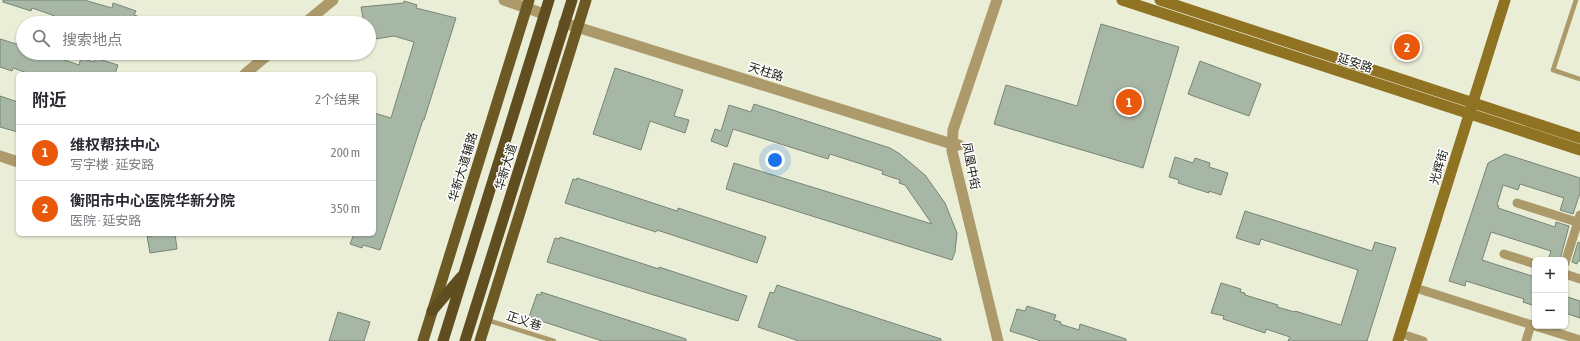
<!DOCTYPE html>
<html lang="zh">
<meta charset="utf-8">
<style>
:root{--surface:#fff;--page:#f2f2f3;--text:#2b2b33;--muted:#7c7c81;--line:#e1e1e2;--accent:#ea580c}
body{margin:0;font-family:"Asap Condensed","Noto Sans SC",sans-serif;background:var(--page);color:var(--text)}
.controls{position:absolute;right:12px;bottom:12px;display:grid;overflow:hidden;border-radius:6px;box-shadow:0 1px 3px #0004}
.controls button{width:36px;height:36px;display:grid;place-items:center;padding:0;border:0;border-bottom:1px solid var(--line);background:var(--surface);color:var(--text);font:20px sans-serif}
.you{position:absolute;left:775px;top:160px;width:14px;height:14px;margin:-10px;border:3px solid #fff;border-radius:50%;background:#1a73e8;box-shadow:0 0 0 6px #1a73e833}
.badge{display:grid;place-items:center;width:26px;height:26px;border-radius:50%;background:var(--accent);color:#fff;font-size:13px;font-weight:700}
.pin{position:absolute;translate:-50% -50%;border:2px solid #fff;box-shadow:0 1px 4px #0006}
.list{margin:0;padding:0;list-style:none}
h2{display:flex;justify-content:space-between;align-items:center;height:52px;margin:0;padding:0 16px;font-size:17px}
h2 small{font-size:13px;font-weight:400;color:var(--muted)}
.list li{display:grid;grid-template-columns:26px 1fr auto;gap:12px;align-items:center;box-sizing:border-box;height:56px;padding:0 16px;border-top:1px solid var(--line)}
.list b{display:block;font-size:15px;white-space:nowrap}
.list p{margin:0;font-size:13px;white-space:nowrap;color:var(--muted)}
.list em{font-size:13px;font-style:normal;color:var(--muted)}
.icon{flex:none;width:22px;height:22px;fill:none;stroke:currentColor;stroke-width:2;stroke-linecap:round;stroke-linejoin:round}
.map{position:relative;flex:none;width:1580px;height:341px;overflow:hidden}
.search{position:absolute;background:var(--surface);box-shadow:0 1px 3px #0004;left:16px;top:16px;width:360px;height:44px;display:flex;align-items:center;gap:10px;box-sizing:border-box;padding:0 14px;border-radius:22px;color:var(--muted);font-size:15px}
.panel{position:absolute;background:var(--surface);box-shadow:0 1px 3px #0004;left:16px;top:72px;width:360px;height:164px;border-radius:6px}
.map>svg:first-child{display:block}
</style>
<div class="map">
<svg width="1580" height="341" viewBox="0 0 1580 341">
<rect width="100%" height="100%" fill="#eaeed7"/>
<path fill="#a7b7a6" stroke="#768575" d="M3 0H84L112 8 113 3 136 11 134 15 152 21V23H96L80 18 78 23H63L53 20 55 16 32 8 31 11 3 2Z
M404 1 417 5 416 8 456 18 424 120H423L380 250 363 245 362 248 350 244 354 234H374V113L391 118 414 42 394 36 369 40V23H364L361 7 404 3Z
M1101 24 1179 47 1143 168 994 124 1006 85 1077 106Z
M0 39 23 46V53H44L79 65 81 58 94 62 95 58 118 65 115 74H30L13 68 12 71 0 67Z
M1200 61 1261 84 1249 116 1188 94Z
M615 68 683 90 674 116 689 120 685 133 650 121 641 150 593 134Z
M0 96 18 102V132L0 127Z
M754 104 890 148 900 154 925 175 945 203 957 233 955 252 952 260 726 189 734 163 932 224 905 185 899 183 900 180 882 174 883 171 830 154 828 159 733 129 727 147 711 141 715 129 721 131 729 105 751 112Z
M1505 154 1580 178V193L1573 214 1560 210 1564 198 1520 184 1518 190 1503 185 1497 205 1499 206 1498 208 1555 227 1556 222 1569 226 1560 260H1548L1551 251 1491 232 1482 260 1535 277V306L1523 302 1524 299 1466 281 1465 286 1449 281 1488 163Z
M1175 157 1193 163 1195 158 1210 163 1209 167 1228 173 1221 195 1209 191V193L1178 183 1179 180 1169 177Z
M577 178 674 210 678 211V208L766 237 757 263 657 230 656 232 565 203 573 179 577 180Z
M1245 211 1372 251 1375 242 1396 248 1367 341H1288L1290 337 1266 329 1265 333 1223 319 1224 316 1211 313 1221 283 1241 289 1240 292 1245 293V295L1278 305 1277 307 1295 312V311L1341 325 1358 270 1261 239 1259 245 1236 238Z
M153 234H175L177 249 150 253 147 236H152Z
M560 237 659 269V267L747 296 738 321 547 262 555 238 559 239Z
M1578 242 1580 243V261H1578L1577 264 1572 262Z
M777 285 941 339V341H799L758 327 770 292 774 293Z
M541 292 686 339V341H602L529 317 537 294 541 295Z
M1565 296 1580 301V318L1565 313Z
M1027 306 1056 315 1054 320 1061 322 1060 324 1079 330 1080 324 1126 339V341H1041L1010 331 1017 309 1025 311Z
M338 312 370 322 364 341H329Z"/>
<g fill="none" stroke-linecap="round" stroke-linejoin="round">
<path stroke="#ad9a6b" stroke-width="4.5" d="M1576 0 1553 70 1580 79
M487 320 554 341"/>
<path stroke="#ad9a6b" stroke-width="9" d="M1517 203 1580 223
M1504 254 1535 264
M1565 263 1580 215
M1565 274 1580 279
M1422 290 1535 326
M1535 326 1580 340
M1408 336 1423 341
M1526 341 1531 325"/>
<path stroke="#ad9a6b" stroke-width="11" d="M504 0 544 14
M997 0 953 130 952 151 998 341
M305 23 333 0
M564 23 952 144 959 145
M245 74 270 53
M0 156 18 162"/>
<path stroke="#8f7222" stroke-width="11" d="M1122 0 1580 150
M1160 0 1580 138
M1398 341 1505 0"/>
<path stroke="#6d5923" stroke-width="11" d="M423 341 529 0
M480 341 586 0"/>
<path stroke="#604e20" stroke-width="11" d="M432 311 461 277
M443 341 549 0
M465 341 572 0"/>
</g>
<g text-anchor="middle" stroke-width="3" stroke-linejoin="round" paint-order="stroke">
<g font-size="12" fill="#191b13" stroke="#fff">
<text transform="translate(1355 63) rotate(18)" y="4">延安路</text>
<text transform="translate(766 72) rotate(17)" y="4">天柱路</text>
<text transform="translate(971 166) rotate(79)" y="4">凤凰中街</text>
<text transform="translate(463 167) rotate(-73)" y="4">华新大道辅路</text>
<text transform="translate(506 167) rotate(-73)" y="4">华新大道</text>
<text transform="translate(1439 167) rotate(-73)" y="4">光辉街</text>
<text transform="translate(524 321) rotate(18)" y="4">正义巷</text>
</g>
</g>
</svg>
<div class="controls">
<button>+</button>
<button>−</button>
</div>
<div class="you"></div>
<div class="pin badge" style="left:1129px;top:102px">1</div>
<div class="pin badge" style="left:1407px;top:47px">2</div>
<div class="search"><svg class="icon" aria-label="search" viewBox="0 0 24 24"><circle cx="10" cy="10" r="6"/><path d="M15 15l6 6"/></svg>搜索地点</div>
<section class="panel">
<h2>附近<small>2个结果</small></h2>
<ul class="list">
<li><span class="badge">1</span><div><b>维权帮扶中心</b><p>写字楼 · 延安路</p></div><em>200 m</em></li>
<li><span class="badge">2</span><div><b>衡阳市中心医院华新分院</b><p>医院 · 延安路</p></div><em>350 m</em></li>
</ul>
</section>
</div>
